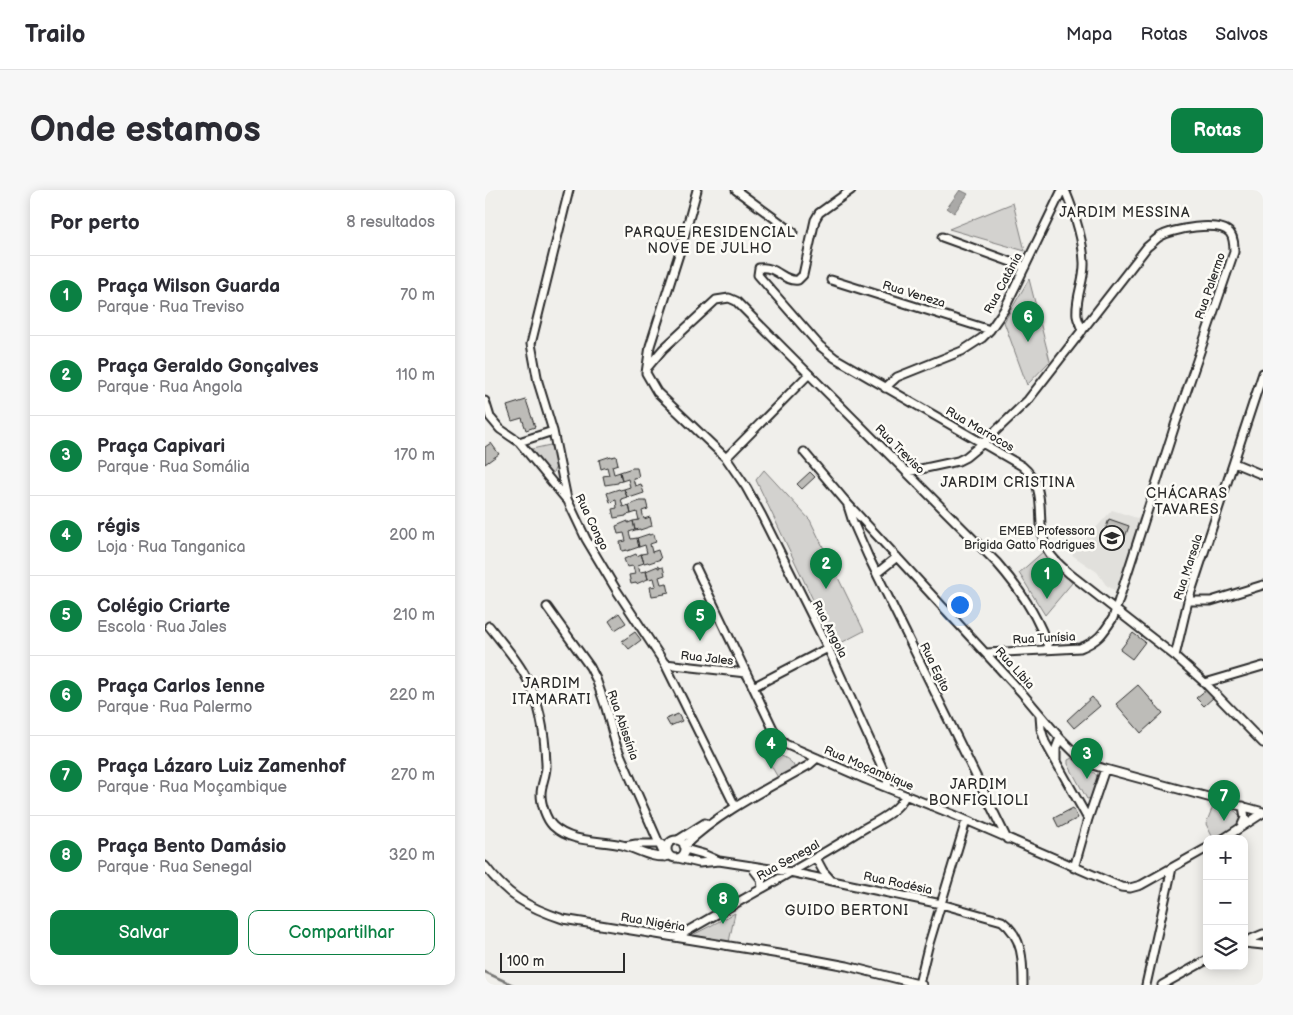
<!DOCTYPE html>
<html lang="pt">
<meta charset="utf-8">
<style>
:root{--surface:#fff;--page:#f7f7f7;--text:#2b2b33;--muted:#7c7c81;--line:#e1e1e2;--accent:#0b8043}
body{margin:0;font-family:"Balsamiq Sans",sans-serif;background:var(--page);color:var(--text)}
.controls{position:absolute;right:15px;bottom:15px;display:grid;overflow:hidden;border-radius:10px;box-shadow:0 2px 12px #0003}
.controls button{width:45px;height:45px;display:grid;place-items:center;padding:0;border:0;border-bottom:1px solid var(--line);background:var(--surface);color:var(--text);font:25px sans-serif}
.scale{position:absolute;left:15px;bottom:12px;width:125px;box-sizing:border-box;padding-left:5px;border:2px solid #2b2b2b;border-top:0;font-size:14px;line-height:18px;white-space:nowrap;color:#2b2b2b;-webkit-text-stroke:4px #fdfcf7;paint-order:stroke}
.you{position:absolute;left:474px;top:414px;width:18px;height:18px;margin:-12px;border:4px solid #fff;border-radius:50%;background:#1a73e8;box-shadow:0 0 0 8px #1a73e833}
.badge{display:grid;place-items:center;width:32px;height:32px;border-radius:50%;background:var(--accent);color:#fff;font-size:16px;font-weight:700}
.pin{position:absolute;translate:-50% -41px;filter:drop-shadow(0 1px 2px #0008)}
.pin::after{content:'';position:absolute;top:26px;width:18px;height:15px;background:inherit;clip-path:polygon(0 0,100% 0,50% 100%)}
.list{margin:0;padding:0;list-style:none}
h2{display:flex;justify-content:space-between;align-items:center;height:65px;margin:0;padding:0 20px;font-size:21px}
h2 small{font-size:16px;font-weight:400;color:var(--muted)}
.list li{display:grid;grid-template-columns:32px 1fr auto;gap:15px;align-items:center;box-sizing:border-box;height:80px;padding:0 20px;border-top:1px solid var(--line)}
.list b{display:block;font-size:19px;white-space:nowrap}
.list p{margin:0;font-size:16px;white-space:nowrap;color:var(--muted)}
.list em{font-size:16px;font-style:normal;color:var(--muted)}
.actions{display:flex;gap:10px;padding:15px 20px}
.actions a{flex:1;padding:11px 0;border:1px solid var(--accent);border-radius:10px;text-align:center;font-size:18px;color:var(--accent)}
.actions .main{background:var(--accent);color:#fff}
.icon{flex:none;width:28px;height:28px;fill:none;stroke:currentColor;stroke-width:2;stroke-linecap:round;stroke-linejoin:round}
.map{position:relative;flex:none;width:778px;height:795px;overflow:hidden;border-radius:10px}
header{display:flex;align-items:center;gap:30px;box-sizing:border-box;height:70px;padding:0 25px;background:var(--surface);border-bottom:1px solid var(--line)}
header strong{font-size:24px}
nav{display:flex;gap:28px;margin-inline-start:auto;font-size:18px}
.intro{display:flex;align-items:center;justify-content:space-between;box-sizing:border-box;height:120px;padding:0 30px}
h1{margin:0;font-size:35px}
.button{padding:12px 22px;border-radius:10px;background:var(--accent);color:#fff;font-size:18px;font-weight:700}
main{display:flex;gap:30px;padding:0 30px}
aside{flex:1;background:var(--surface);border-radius:10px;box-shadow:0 2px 12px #0003}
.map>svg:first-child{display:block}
</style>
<header>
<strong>Trailo</strong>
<nav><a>Mapa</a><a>Rotas</a><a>Salvos</a></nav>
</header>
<div class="intro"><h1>Onde estamos</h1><a class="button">Rotas</a></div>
<main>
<aside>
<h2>Por perto<small>8 resultados</small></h2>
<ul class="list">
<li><span class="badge">1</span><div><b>Praça Wilson Guarda</b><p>Parque · Rua Treviso</p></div><em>70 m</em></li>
<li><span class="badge">2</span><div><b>Praça Geraldo Gonçalves</b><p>Parque · Rua Angola</p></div><em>110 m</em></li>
<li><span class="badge">3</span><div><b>Praça Capivari</b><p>Parque · Rua Somália</p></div><em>170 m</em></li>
<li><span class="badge">4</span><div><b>régis</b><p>Loja · Rua Tanganica</p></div><em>200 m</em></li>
<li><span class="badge">5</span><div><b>Colégio Criarte</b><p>Escola · Rua Jales</p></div><em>210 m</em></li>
<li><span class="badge">6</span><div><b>Praça Carlos Ienne</b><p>Parque · Rua Palermo</p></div><em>220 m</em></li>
<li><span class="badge">7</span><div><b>Praça Lázaro Luiz Zamenhof</b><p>Parque · Rua Moçambique</p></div><em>270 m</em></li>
<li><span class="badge">8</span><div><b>Praça Bento Damásio</b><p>Parque · Rua Senegal</p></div><em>320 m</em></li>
</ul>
<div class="actions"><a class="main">Salvar</a><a>Compartilhar</a></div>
</aside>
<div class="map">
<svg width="778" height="795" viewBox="0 0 778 795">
<rect width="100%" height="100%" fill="#f0efeb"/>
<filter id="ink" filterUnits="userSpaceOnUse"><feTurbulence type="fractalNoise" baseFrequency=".02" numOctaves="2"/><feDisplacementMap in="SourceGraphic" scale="10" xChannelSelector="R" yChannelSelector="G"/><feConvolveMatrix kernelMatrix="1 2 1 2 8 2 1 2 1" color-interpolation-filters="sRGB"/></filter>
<g filter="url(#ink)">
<path fill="#e1e0dc" d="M627 320 658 330 636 397 629 400 621 395 612 382 587 365Z"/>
<path fill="#d3d2cf" stroke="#7f7e7d" d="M528 13 540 61 464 39Z
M544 89 565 171 542 195 519 132Z
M65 255 73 272 68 283H64L55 274 47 259Z
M279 280 325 330 379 441 350 456 271 290Z
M559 361 587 393 560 425 534 383Z
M289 562C297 567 310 570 310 581L295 591 281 567Z
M589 567C603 593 621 569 607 608L602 609 583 574V570Z
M728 616C739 618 753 617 756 630L751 637 728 648 721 634Z
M250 723 244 752 208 745Z"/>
<path fill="#aaa9a7" stroke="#777775" d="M475 0 483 4 469 23 462 18Z"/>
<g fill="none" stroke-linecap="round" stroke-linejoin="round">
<path stroke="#777775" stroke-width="2.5" d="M0 782 28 795"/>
</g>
<path fill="#bdbcb8" stroke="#2b2b2b" d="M41 210 50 237 41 240 37 228 27 231 22 216Z
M6 253 14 264 0 274V257Z
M126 266V267L131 266 133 274 127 276 129 284 135 282 137 291 133 292V293L120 295 118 286 124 285 122 277 116 279 114 270Z
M147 278H152L154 287 148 288 150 296 156 294 159 303 147 307 146 306 142 307 139 299 145 297 143 289 137 291 135 282Z
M325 282 330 287 317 299 312 294Z
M134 299 135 300 139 299 142 307 136 309 138 317 144 315 146 324 141 325V326L129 328 127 319 132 318 131 310 125 312 122 303Z
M155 311H161L163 319 157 321 159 329 165 327 167 336 155 340V339L150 340 148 331 154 330 152 322 146 324 144 315Z
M624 329 644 336 639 350 619 343Z
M143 331V333L148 331 150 340 144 342 146 349 152 348 154 357 142 361V360L137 361 135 352 141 351 139 343 133 344 131 336Z
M164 344V345L169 344 171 352 165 354 167 362 173 360 176 369 164 373 163 372 159 373 156 364 162 363 160 355 154 357 152 348Z
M151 364 152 366 156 364 159 373 153 375 155 382 161 381 163 389 151 394V393L146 394 144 385 150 384 148 376 142 377 139 369Z
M173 376V378L178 377 180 385 174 387 176 394 182 393 184 402 179 403 180 404 167 406 165 397 171 396 169 388 163 389 161 381Z
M134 423 141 433 130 440 124 431Z
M150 442 156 450 144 459 137 451Z
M648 443 660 452 647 469 635 460Z
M653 495 678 523 656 543 631 514Z
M722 499 729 507 719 516 711 508Z
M607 507 615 516 589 538 582 530Z
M193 524 197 531 185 536 181 529Z
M588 618 593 628 574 638 569 628Z"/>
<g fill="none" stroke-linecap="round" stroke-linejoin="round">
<defs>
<path id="minor" d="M84 0 46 154 53 192 68 241 82 309 101 349 132 401 180 474 250 616
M212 0 196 58 165 156 161 183 172 202 241 268 261 297 277 326 343 458 402 588 403 598
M251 0 308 42
M366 0 334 23 330 30 318 85 313 90C298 92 291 75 274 78L273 85 335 156 350 168 537 276C567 301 547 332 563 361 568 370 577 377 585 384L690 466 720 493 778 553
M580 0C589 22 598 48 599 72 600 90 590 107 592 126 593 131 596 136 597 141
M457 47 540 77
M346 90 505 140
M162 178 178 159 231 110 244 108 251 111 512 373C535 399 553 426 564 459
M400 198 412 187 477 161 497 148 505 140 519 120 577 0
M0 211 5 227 15 239 34 252 81 309
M34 252 68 241
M319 262 362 313 537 503 575 548 596 569 602 573 620 579 778 622
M241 268 324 184
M749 273 778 285
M422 282 473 271 481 267 498 253 543 210 662 57C666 54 670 50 674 47 687 39 734 30 745 43 749 48 749 55 749 62L691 232 628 428C618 444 613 451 595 458L501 463
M363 316 368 332 383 366 522 649
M211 378 291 545 300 554 380 589 467 624 636 697 645 698 656 695 722 658
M392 383 412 367
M703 411H726L778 395
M62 417 105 477 111 489 121 518 131 555 180 667
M4 436C17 453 33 470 42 489 56 515 60 545 61 574 62 584 56 594 56 604 56 614 61 629 68 636 86 653 115 650 137 655 153 659 167 670 185 666
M690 466 703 411 778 183
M180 474 261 483
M720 493 778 476
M268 497 343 458
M555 526 556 539 560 552 603 629
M571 570V558L575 548
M756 637 760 628 758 616
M738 649 778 623
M193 650 220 633
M182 659a9 9 0 1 1 18 0a9 9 0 1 1-18 0Z
M140 656 151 654H177
M199 656C236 621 280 600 324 575L332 568
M200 659 218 664 234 671
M193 668 214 673 234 671 305 682 456 714 517 731C538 747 538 771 538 795
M331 668 338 681 346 690
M0 676C23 706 42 717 78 729L319 768 362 776 437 795
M266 676 276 689 277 698
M589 678 603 629 620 579
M192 747C252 712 314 679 373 642 389 632 412 623 420 606
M759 752 778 744
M759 753 778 755
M434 794 443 757 481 631
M661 795 687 678
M677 795 722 770"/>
</defs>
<use href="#minor" stroke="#2b2b2b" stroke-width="11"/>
<use href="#minor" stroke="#fdfcf7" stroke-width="7"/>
</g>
</g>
<defs>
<symbol id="school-ring" viewBox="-11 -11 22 22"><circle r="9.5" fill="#fdfcf7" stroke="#2b2b2b" stroke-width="1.5"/><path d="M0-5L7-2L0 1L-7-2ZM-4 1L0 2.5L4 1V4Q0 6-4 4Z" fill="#2b2b2b"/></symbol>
</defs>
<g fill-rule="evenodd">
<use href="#school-ring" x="613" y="334" width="28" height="28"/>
</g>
<g text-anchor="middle" stroke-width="5" stroke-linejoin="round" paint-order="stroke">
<g font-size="12" fill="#2b2b2b" stroke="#fdfcf7">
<text transform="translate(518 93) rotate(-62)" y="4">Rua Catânia</text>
<text transform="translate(725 96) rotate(-71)" y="4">Rua Palermo</text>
<text transform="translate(429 104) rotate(17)" y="4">Rua Veneza</text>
<text transform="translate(495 239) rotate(30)" y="4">Rua Marrocos</text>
<text transform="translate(415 259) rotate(45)" y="4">Rua Treviso</text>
<text transform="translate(107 332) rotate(64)" y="4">Rua Congo</text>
<text transform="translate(703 377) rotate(-72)" y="4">Rua Marsala</text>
<text transform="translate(345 439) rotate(63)" y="4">Rua Angola</text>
<text transform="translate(559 448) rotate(-3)" y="4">Rua Tunísia</text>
<text transform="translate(222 468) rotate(6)" y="4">Rua Jales</text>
<text transform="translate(450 477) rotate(64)" y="4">Rua Egito</text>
<text transform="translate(530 478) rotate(48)" y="4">Rua Líbia</text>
<text transform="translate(138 535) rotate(71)" y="4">Rua Abissínia</text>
<text transform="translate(384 578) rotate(23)" y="4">Rua Moçambique</text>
<text transform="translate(303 670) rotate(-29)" y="4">Rua Senegal</text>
<text transform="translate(413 693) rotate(12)" y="4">Rua Rodésia</text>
<text transform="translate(168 732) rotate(9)" y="4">Rua Nigéria</text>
</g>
<g font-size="12" fill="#2b2b2b" stroke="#fdfcf7" text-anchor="end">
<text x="610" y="345">EMEB Professora<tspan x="610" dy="14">Brigida Gatto Rodrigues</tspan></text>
</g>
<g font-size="14" letter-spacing="1" fill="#2b2b2b" stroke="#fdfcf7">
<text x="640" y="27">JARDIM MESSINA</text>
<text x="225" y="47">PARQUE RESIDENCIAL<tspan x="225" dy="16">NOVE DE JULHO</tspan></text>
<text x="523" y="297">JARDIM CRISTINA</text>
<text x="702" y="308">CHÁCARAS<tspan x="702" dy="16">TAVARES</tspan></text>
<text x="67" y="498">JARDIM<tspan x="67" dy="16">ITAMARATI</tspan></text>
<text x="494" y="599">JARDIM<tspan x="494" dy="16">BONFIGLIOLI</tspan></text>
<text x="362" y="725">GUIDO BERTONI</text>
</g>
</g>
</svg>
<div class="controls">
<button>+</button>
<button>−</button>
<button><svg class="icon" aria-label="layers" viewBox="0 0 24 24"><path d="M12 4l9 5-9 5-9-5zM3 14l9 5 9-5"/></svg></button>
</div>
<div class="scale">100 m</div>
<div class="you"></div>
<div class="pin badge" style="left:562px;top:409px">1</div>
<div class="pin badge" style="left:341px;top:399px">2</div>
<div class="pin badge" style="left:602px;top:589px">3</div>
<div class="pin badge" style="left:286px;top:579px">4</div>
<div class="pin badge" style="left:215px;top:451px">5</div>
<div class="pin badge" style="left:543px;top:152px">6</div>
<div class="pin badge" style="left:739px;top:631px">7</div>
<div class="pin badge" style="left:238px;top:734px">8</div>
</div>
</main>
